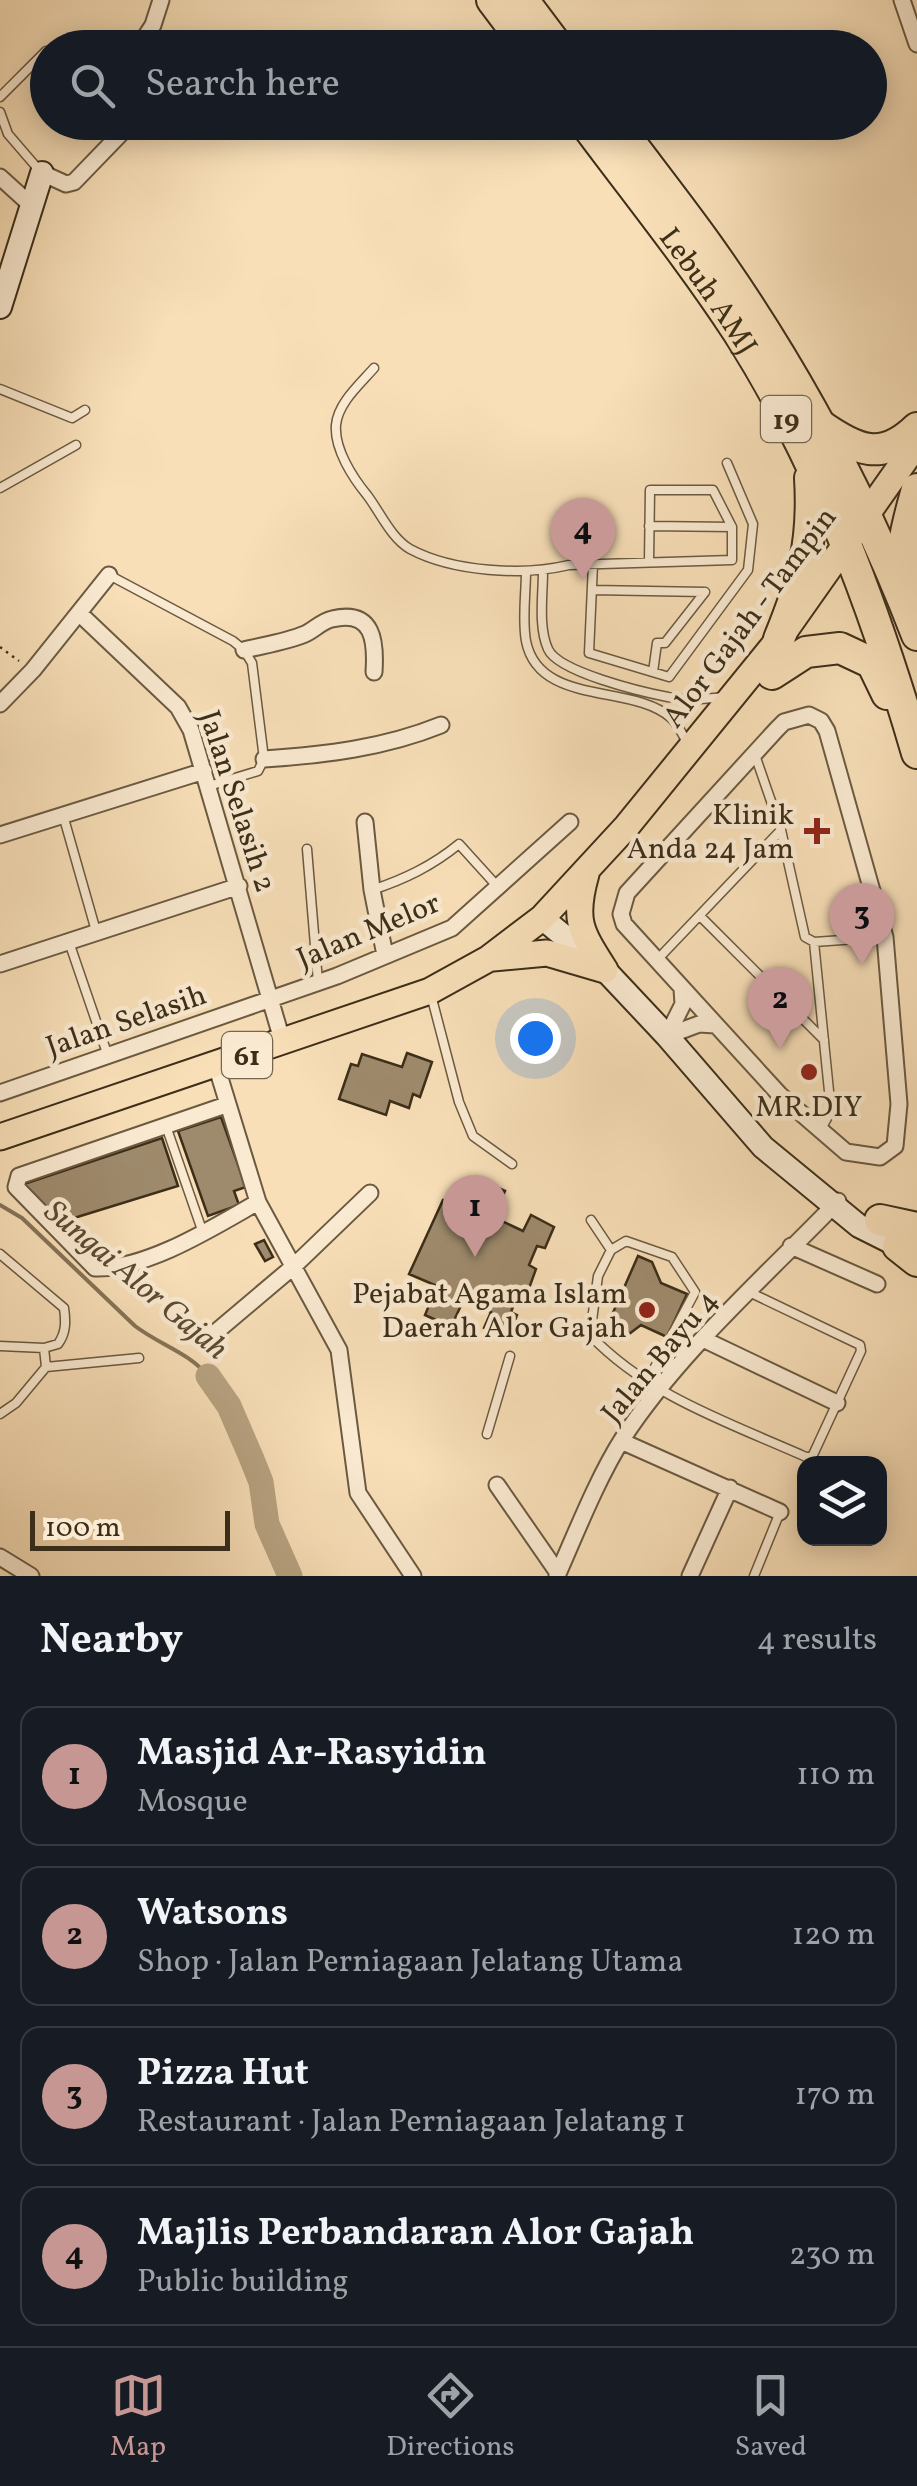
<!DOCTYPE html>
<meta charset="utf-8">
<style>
:root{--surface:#171b24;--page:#242831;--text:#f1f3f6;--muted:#9ea1a6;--line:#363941;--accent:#c59692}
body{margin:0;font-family:Vollkorn,serif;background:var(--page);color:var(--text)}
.controls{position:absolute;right:30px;bottom:30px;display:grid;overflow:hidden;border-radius:20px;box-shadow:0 5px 25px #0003}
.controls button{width:90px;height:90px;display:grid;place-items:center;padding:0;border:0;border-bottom:2px solid var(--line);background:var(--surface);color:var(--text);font:50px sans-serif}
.scale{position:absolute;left:30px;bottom:25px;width:200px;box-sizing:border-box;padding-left:10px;border:5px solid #3c2e19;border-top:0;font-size:28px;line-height:35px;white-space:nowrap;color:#3c2e19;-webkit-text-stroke:8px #faead1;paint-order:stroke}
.you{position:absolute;left:535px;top:1038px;width:35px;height:35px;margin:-25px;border:8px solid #fff;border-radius:50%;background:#1a73e8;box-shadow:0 0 0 15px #1a73e833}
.badge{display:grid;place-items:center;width:65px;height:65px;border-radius:50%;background:var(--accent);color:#111;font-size:32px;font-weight:700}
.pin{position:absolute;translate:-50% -82px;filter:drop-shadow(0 2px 5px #0008)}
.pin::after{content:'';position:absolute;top:52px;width:35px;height:30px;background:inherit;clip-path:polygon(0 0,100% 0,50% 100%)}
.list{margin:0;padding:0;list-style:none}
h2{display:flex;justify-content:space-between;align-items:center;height:130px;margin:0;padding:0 40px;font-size:42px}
h2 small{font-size:32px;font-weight:400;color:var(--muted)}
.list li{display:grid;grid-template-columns:65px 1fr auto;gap:30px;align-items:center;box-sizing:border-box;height:140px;margin:0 20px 20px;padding:0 20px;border:2px solid var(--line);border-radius:20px}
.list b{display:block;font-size:38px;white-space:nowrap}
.list p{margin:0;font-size:32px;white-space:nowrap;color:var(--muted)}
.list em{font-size:32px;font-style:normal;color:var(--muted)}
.icon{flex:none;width:55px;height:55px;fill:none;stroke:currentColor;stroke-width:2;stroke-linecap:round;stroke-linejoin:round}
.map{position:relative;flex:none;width:917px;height:1576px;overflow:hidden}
.search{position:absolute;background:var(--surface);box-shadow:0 5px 25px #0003;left:30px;right:30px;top:30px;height:110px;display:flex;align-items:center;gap:25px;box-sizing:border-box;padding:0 35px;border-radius:55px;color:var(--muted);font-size:38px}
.sheet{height:770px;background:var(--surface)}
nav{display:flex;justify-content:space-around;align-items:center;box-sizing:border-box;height:140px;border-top:2px solid var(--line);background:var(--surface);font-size:28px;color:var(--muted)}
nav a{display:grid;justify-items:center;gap:5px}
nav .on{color:var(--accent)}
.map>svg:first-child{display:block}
</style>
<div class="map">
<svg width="917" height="1576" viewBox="0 0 917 1576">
<rect width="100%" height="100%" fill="#f8dfb8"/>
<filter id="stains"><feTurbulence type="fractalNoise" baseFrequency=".002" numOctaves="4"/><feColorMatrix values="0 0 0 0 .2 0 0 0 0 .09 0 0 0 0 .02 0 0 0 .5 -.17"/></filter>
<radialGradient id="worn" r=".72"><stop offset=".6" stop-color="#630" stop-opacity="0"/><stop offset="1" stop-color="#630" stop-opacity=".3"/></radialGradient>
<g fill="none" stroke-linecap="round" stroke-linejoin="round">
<path stroke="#867458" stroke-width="4" d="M0 1205 22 1218 135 1326C160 1345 188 1352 208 1376"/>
<path stroke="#b8a382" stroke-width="25" d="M208 1376 229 1406 251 1457 261 1482 267 1524 290 1576"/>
</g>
<path fill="#9e8a6c" stroke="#3c2e19" stroke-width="2.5" d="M92 122 86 131 75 135 64 132 56 122Z
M407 1053 432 1062 420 1097 413 1094 409 1108 390 1101 386 1115 339 1099 351 1064 358 1066 362 1054 402 1067Z
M221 1117 246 1187 234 1191 239 1205 208 1216 178 1131Z
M162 1138 178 1186 61 1222 24 1184Z
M480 1180 505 1191 493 1217 523 1231 531 1215 554 1227 545 1248 537 1246 529 1265 536 1269 527 1294 519 1291 511 1312 517 1315 508 1339 484 1328 491 1312 464 1299 451 1327 425 1315 437 1286 409 1274 443 1200 469 1207Z
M264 1240 273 1257 265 1261 255 1244Z
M638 1256 652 1262 661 1283 687 1294 667 1337 641 1325 621 1340 604 1333Z"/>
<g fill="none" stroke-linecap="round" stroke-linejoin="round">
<defs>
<path id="lane" d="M0 97 46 51
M0 112 8 134 39 170
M374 368C360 384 338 403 336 425 334 449 353 478 367 495 380 512 391 538 410 549 453 572 523 576 569 565L732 560V527L713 490H650L649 562
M0 389 72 418 85 410
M0 488 76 445
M649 526 732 527
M593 564 589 653 669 677 748 570 753 524 727 463
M526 571C526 593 522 619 526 641 539 707 633 683 671 718 678 724 683 736 688 744
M543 571C543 595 538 627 548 649 558 672 642 692 668 697 686 701 705 699 723 697
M109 575 233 641 244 650 252 663 264 759 258 771 209 786
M592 590 705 592
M653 672 657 643H665L705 592
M754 752 781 830 805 937 814 942 885 937
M63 815 96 931
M307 849 318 982
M372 890C405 879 432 866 459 844L497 886
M701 917 824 1040
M69 942 108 1056
M814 942 831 1111 821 1129
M656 961 781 830
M431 995 459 1102 473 1136 512 1164
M166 1126 203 1233
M591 1220 611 1250 598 1276 590 1335C648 1396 730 1423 806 1457H812L861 1351 860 1345 749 1292
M611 1250 626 1241 672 1257 695 1292 647 1382
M0 1254 64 1308C66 1322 66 1333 58 1344L44 1348 0 1346
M46 1367 139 1358
M0 1414 16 1403 46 1367 44 1348
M487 1434 510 1356
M754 1576 780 1512"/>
<path id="street" d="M902 0 917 44
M138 48 153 25 161 0
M42 173 66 184 74 182 132 122
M0 177 32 206
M80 614 178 707 191 730 283 1043
M244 650C264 645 286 642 305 634 314 630 322 621 332 619 374 609 376 642 374 672
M0 704 33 670 109 575
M809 715 821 721 827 731 885 937 899 1104 895 1146 880 1157 846 1152 780 1095 624 924 621 914 627 893 777 729 784 722Z
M264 759C325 755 384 748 441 725
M365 822 372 890 385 955
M0 835 204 771
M0 964 239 886
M682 989 683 1004 667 1036 699 1024 715 1025
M216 1065 258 1202 339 1350 358 1493 413 1576
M0 1093 337 976 452 928 570 822
M226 1105 19 1176 16 1187 95 1268C146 1270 214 1227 258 1202
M791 1246 877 1284
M210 1337 294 1266 370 1193
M705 1340 837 1403
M621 1441 780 1512
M497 1485 558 1573
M0 1557 31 1576
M557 1576C576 1533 598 1477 623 1438 680 1351 766 1276 838 1201
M690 1576 730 1488"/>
<path id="secondary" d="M0 307 42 173
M542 918 605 970 667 1036 763 1147 859 1226 909 1251"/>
<path id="primary" d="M586 874C573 920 580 931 605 970
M493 958 547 953 605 970
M0 1137 430 991 488 959 542 918 627 826 779 639 917 443"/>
<g id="highway">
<path d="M492 0 528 48"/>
<path d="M523 0 559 48"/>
<path id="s1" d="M584 122C636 192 691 260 738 332 821 462 874 606 917 753"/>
<path d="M615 122C644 161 674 199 703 239 790 360 863 495 917 635"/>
<path d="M820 425C857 451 882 462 917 428"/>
<path d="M904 589C898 555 908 522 917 489"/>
<path d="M779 639C803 580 814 543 810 478"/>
<path d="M772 674 806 652 840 648 872 663 887 694"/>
<path d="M880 1220 917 1228"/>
<path d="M898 1246 917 1261"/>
</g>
</defs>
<use href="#lane" stroke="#6b5a41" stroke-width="11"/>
<use href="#street" stroke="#6b5a41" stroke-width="19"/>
<use href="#secondary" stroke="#3c2e19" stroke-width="26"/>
<use href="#primary" stroke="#3c2e19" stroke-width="29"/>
<use href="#highway" stroke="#3c2e19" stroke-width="34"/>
<path stroke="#3c2e19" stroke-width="2.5" stroke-dasharray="2.5 5" stroke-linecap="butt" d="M0 647 19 661"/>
<use href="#lane" stroke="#faead1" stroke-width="8"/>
<use href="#street" stroke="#faead1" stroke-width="15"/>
<use href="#secondary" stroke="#faead1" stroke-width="22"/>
<use href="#primary" stroke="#f8dfb8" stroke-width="25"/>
<use href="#highway" stroke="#f8dfb8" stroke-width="30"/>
</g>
<g fill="#8f2418" stroke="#faead1" stroke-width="4">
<path d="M812 816h10v10h10v10h-10v10h-10v-10h-10v-10h10z"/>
<circle cx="809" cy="1072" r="10"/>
<circle cx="647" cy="1310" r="10"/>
</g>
<g text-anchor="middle" stroke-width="9" stroke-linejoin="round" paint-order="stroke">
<g fill="#faead1" stroke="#756650" stroke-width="2.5">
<rect x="761" y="396" width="50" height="46" rx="8"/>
<rect x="222" y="1032" width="50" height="46" rx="8"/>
</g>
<g font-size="28" font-weight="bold" fill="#3c2e19">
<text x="786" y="429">19</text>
<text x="247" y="1065">61</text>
</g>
<g font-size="30" fill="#3c2e19" stroke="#faead1">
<text dy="10" stroke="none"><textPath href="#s1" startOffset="210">Lebuh AMJ</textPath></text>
<text transform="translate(749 617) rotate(-53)" y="10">Alor Gajah - Tampin</text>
<text transform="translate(238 801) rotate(72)" y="10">Jalan Selasih 2</text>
<text transform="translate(368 930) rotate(-23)" y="10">Jalan Melor</text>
<text transform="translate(126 1020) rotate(-19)" y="10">Jalan Selasih</text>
<text transform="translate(659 1356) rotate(-50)" y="10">Jalan Bayu 4</text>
</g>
<g font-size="30" fill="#3c2e19" stroke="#faead1" text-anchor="end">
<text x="794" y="824">Klinik<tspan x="794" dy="34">Anda 24 Jam</tspan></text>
<text x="809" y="1116" text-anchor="middle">MR.DIY</text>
<text x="627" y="1303">Pejabat Agama Islam<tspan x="627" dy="34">Daerah Alor Gajah</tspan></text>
</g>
<g font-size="32" font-style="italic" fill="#5b4b33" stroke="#faead1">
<text transform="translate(137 1279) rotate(40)" y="11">Sungai Alor Gajah</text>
</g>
</g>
<rect width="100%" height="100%" filter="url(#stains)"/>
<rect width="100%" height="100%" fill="url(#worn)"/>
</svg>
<div class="controls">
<button><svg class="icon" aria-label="layers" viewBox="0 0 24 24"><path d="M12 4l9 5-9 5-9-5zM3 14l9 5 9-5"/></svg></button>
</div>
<div class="scale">100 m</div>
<div class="you"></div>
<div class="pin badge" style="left:475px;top:1257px">1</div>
<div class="pin badge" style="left:780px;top:1049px">2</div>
<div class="pin badge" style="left:862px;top:965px">3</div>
<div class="pin badge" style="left:583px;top:580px">4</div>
<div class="search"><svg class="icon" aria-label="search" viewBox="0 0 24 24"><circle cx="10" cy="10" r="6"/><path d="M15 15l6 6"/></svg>Search here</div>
</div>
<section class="sheet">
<h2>Nearby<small>4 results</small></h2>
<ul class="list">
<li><span class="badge">1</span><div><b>Masjid Ar-Rasyidin</b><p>Mosque</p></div><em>110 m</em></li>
<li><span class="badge">2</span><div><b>Watsons</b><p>Shop · Jalan Perniagaan Jelatang Utama</p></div><em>120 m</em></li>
<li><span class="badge">3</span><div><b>Pizza Hut</b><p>Restaurant · Jalan Perniagaan Jelatang 1</p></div><em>170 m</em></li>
<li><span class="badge">4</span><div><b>Majlis Perbandaran Alor Gajah</b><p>Public building</p></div><em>230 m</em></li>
</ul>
</section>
<nav>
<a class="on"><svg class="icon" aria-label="map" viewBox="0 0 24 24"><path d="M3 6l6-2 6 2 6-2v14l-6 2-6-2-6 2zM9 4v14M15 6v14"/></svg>Map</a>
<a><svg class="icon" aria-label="directions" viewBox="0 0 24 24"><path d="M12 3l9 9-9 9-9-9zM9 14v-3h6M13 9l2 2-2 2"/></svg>Directions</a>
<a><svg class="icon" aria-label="saved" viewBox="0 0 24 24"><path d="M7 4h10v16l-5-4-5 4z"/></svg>Saved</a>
</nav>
